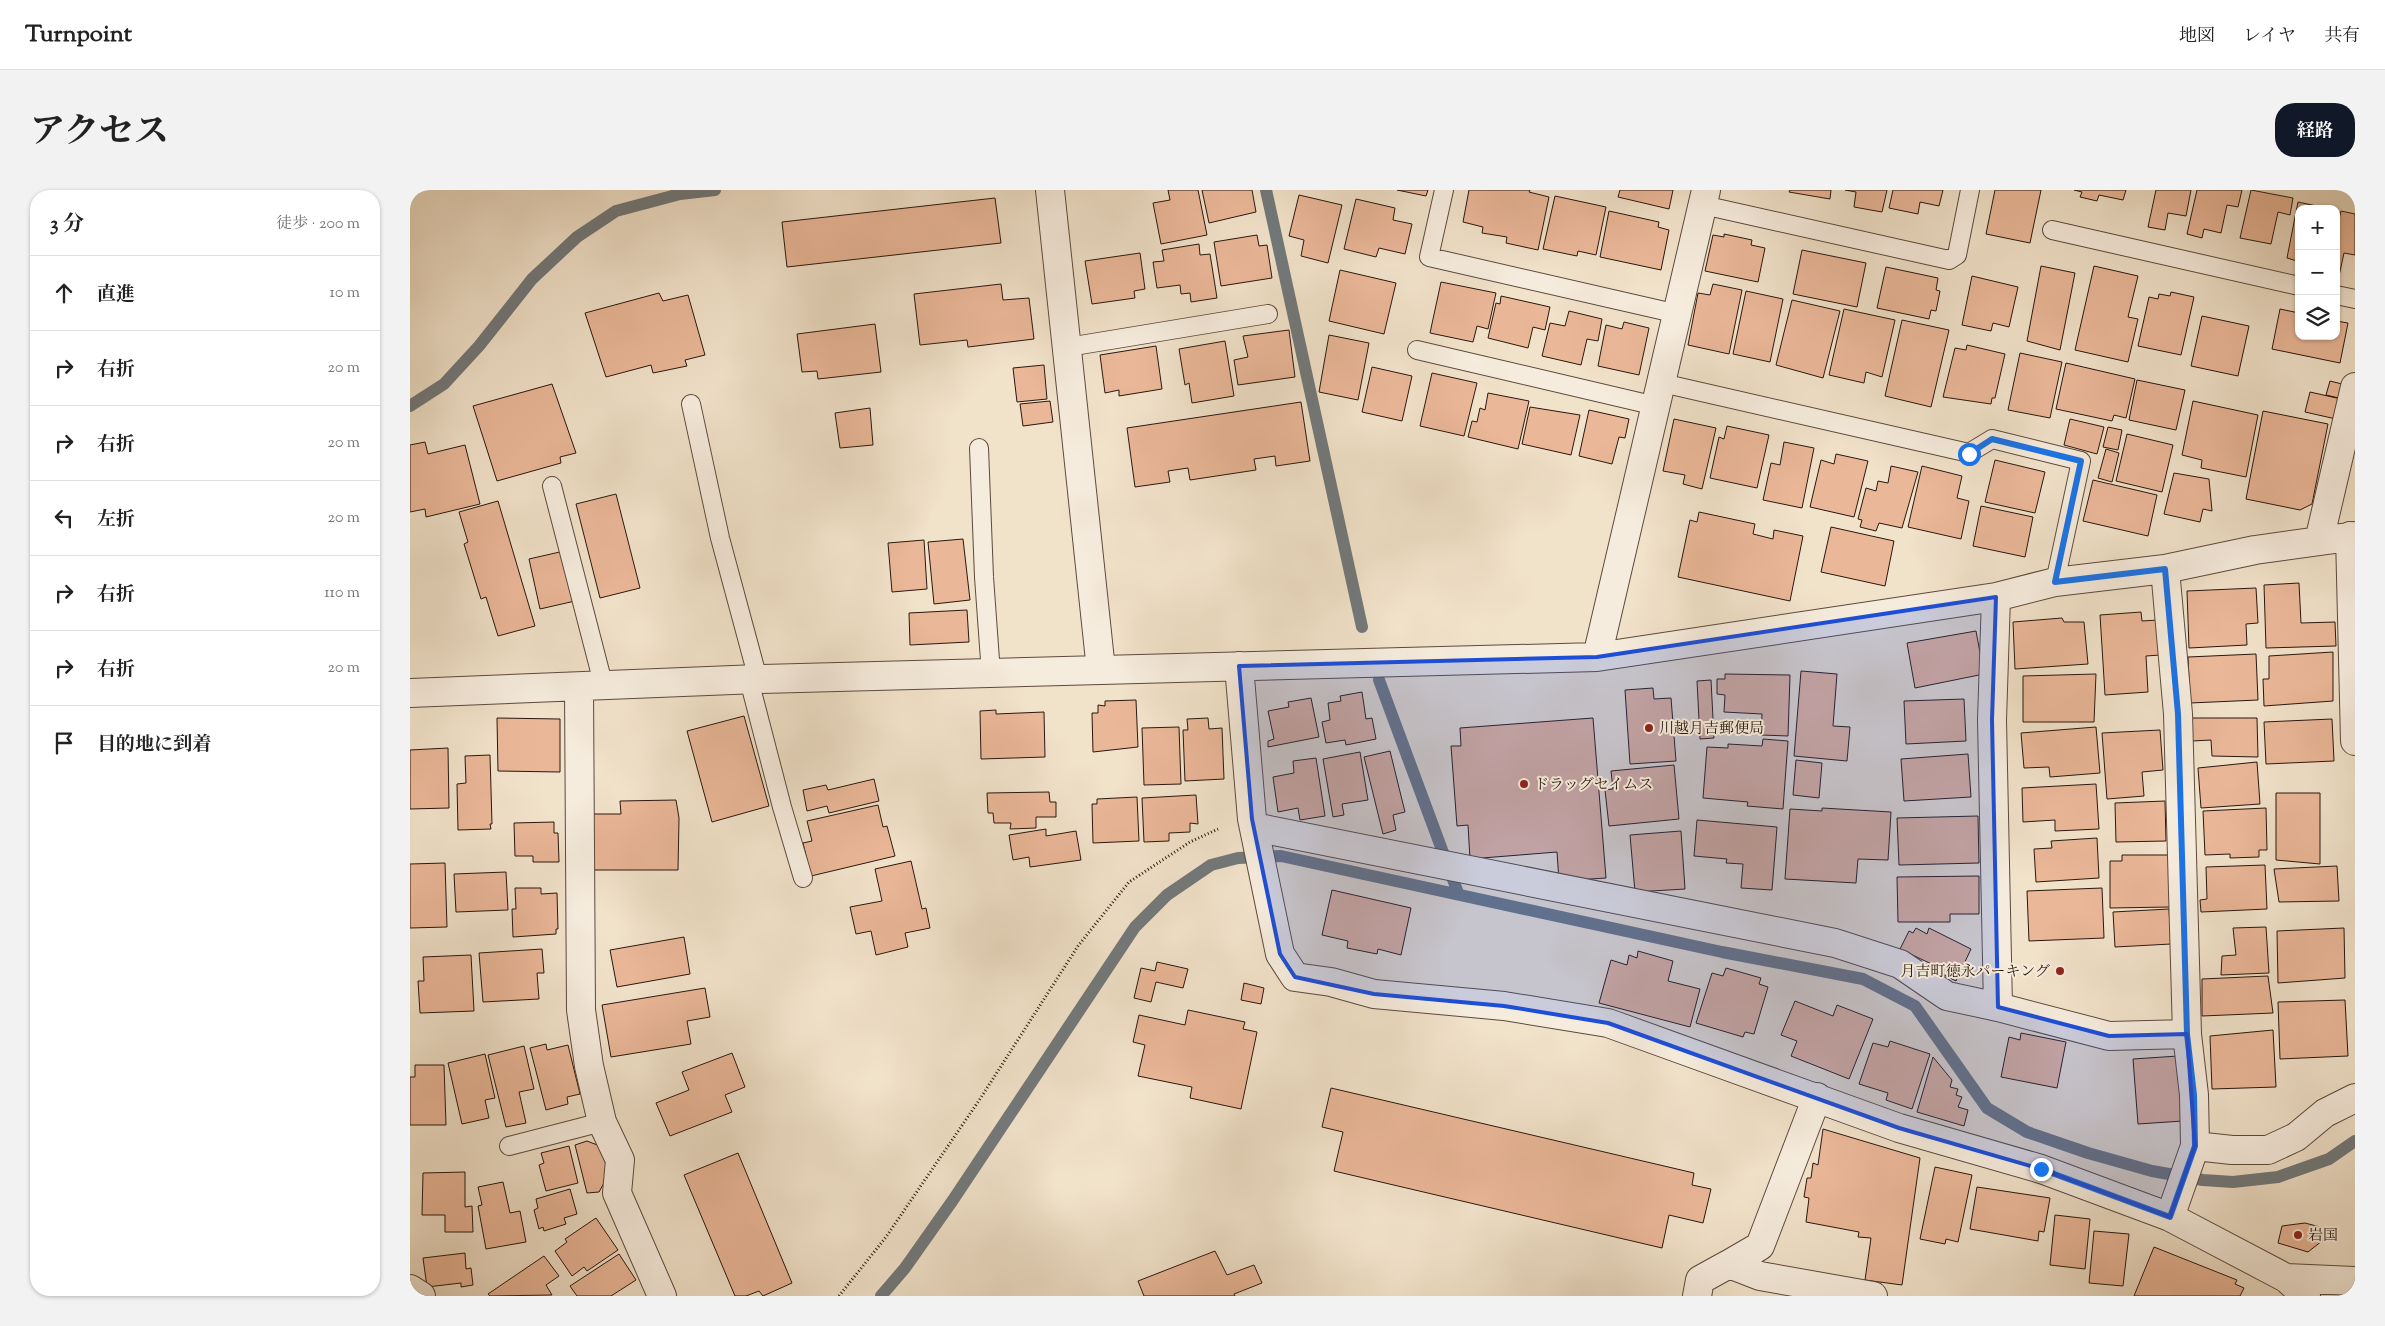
<!DOCTYPE html>
<html lang="ja">
<meta charset="utf-8">
<style>
:root{--surface:#fff;--page:#f2f2f2;--text:#222;--muted:#767676;--line:#e0e0e0;--accent:#111827}
body{margin:0;font-family:"Sorts Mill Goudy","Noto Serif JP",serif;background:var(--page);color:var(--text)}
.controls{position:absolute;right:15px;top:15px;display:grid;overflow:hidden;border-radius:10px;box-shadow:0 1px 4px #0004}
.controls button{width:45px;height:45px;display:grid;place-items:center;padding:0;border:0;border-bottom:1px solid var(--line);background:var(--surface);color:var(--text);font:25px sans-serif}
.stop{position:absolute;width:15px;height:15px;margin:-11px;border:4px solid #1a73e8;border-radius:50%;background:#fff}
.stop.end{background:#1a73e8;border-color:#fff;box-shadow:0 1px 5px #0008}
.list{margin:0;padding:0;list-style:none}
h2{display:flex;justify-content:space-between;align-items:center;height:65px;margin:0;padding:0 20px;font-size:21px}
h2 small{font-size:16px;font-weight:400;color:var(--muted)}
.list li{display:grid;grid-template-columns:32px 1fr auto;gap:15px;align-items:center;box-sizing:border-box;height:75px;padding:0 20px;border-top:1px solid var(--line)}
.list b{display:block;font-size:19px;white-space:nowrap}
.list em{font-size:16px;font-style:normal;color:var(--muted)}
.icon{flex:none;width:28px;height:28px;fill:none;stroke:currentColor;stroke-width:2;stroke-linecap:round;stroke-linejoin:round}
.map{position:relative;flex:none;width:1945px;height:1106px;overflow:hidden;border-radius:20px}
header{display:flex;align-items:center;gap:30px;box-sizing:border-box;height:70px;padding:0 25px;background:var(--surface);border-bottom:1px solid var(--line)}
header strong{font-size:24px}
nav{display:flex;gap:28px;margin-inline-start:auto;font-size:18px}
.intro{display:flex;align-items:center;justify-content:space-between;box-sizing:border-box;height:120px;padding:0 30px}
h1{margin:0;font-size:35px}
.button{padding:12px 22px;border-radius:20px;background:var(--accent);color:#fff;font-size:18px;font-weight:700}
main{display:flex;gap:30px;padding:0 30px}
aside{flex:1;background:var(--surface);border-radius:20px;box-shadow:0 1px 4px #0004}
.map>svg:first-child{display:block}
</style>
<header>
<strong>Turnpoint</strong>
<nav><a>地図</a><a>レイヤ</a><a>共有</a></nav>
</header>
<div class="intro"><h1>アクセス</h1><a class="button">経路</a></div>
<main>
<aside>
<h2>3 分<small>徒歩 · 200 m</small></h2>
<ul class="list">
<li><svg class="icon" aria-label="ahead" viewBox="0 0 24 24"><path d="M12 20V5M6 11l6-6 6 6"/></svg><div><b>直進</b></div><em>10 m</em></li>
<li><svg class="icon" aria-label="right" viewBox="0 0 24 24"><path d="M7 20v-9h11M14 6l5 5-5 5"/></svg><div><b>右折</b></div><em>20 m</em></li>
<li><svg class="icon" aria-label="right" viewBox="0 0 24 24"><path d="M7 20v-9h11M14 6l5 5-5 5"/></svg><div><b>右折</b></div><em>20 m</em></li>
<li><svg class="icon" aria-label="left" viewBox="0 0 24 24"><path d="M17 20v-9H6M10 6l-5 5 5 5"/></svg><div><b>左折</b></div><em>20 m</em></li>
<li><svg class="icon" aria-label="right" viewBox="0 0 24 24"><path d="M7 20v-9h11M14 6l5 5-5 5"/></svg><div><b>右折</b></div><em>110 m</em></li>
<li><svg class="icon" aria-label="right" viewBox="0 0 24 24"><path d="M7 20v-9h11M14 6l5 5-5 5"/></svg><div><b>右折</b></div><em>20 m</em></li>
<li><svg class="icon" aria-label="arrive" viewBox="0 0 24 24"><path d="M6 21V4h12l-3 4 3 4H6"/></svg><div><b>目的地に到着</b></div></li>
</ul>
</aside>
<div class="map">
<svg width="1945" height="1106" viewBox="0 0 1945 1106">
<rect width="100%" height="100%" fill="#f1e2ca"/>
<filter id="stains"><feTurbulence type="fractalNoise" baseFrequency=".004" numOctaves="4"/><feColorMatrix values="0 0 0 0 .2 0 0 0 0 .09 0 0 0 0 .02 0 0 0 .5 -.17"/></filter>
<radialGradient id="worn" r=".72"><stop offset=".6" stop-color="#630" stop-opacity="0"/><stop offset="1" stop-color="#630" stop-opacity=".3"/></radialGradient>
<g fill="none" stroke-linecap="round" stroke-linejoin="round">
<path stroke="#72797b" stroke-width="12" d="M856 0 952 437
M0 216 34 194 69 156 122 89 167 47 206 21 270 4 305 0
M969 490 1048 703
M471 1106 495 1078 543 1010 725 737 757 705 801 675 828 668 871 666 1312 762 1453 789 1505 816 1577 918 1617 942 1678 963 1742 981 1793 990 1823 992 1868 987 1919 969 1945 951"/>
</g>
<path fill="#eab798" stroke="#2a170e" d="M758 0H788L797 45 751 54 743 13 760 10Z
M792 0H842L846 22 799 33Z
M987 0H1018L1016 6Z
M1059 0H1120L1119 2 1139 7 1128 60 1096 53 1097 47 1072 43 1073 37 1053 32Z
M1210 0H1263L1259 19 1208 7Z
M1380 0H1421L1420 9 1379 2Z
M1435 0H1477L1472 22 1444 17 1446 2Z
M1483 0H1533L1529 16 1510 12 1508 24 1479 18Z
M1585 0H1631L1620 53 1576 44Z
M1664 0H1716L1713 10 1689 5 1687 11 1670 7 1672 2Z
M1746 0H1781L1776 26 1758 23 1755 40 1738 37Z
M1787 0H1832L1828 17 1817 15 1811 43 1794 39 1792 48 1777 44Z
M1841 0 1883 8 1880 25 1868 22 1861 54 1830 48Z
M889 5 932 15 918 73 891 66 894 50 879 46Z
M1145 6 1196 17 1186 65 1168 61 1167 66 1133 59Z
M585 8 591 53 377 77 372 32Z
M946 9 985 18 983 30 1002 34 995 64 969 58 966 67 934 59Z
M1888 12 1916 18 1889 19 1887 71 1877 68Z
M1199 21 1249 32 1248 37 1259 40 1251 80 1190 67Z
M1931 21 1945 24V65L1934 63 1929 86 1926 85V42Z
M1314 44 1342 50 1341 55 1355 58 1348 92 1295 81 1303 45 1314 47Z
M847 45 849 56 857 55 862 88 811 96 804 52Z
M789 54 790 65 800 64 807 108 781 112 780 103 771 104 770 95 747 98 743 72 754 71 752 60Z
M1392 60 1456 73 1447 117 1383 104Z
M730 63 735 99 724 101 725 108 682 114 675 71Z
M1631 76 1665 83 1650 160 1617 151Z
M1684 76 1728 86 1718 127 1728 129 1718 172 1665 160Z
M1476 77 1528 88 1526 100 1530 101 1526 121 1521 120 1519 129 1467 118Z
M930 80 986 93 974 144 919 131Z
M1562 86 1608 97 1599 137 1583 133 1581 141 1552 135Z
M1031 92 1086 103 1078 139 1067 136 1063 152 1020 143Z
M591 94 593 110 619 108 624 149 558 157 557 150 510 155 504 104Z
M1303 94 1332 100 1319 164 1278 155 1288 103 1300 105Z
M1336 101 1373 109 1360 172 1323 164Z
M1761 102 1784 107 1771 165 1728 156 1739 107 1748 109 1749 104 1760 106Z
M249 103 253 111 278 105 295 165 275 170 277 176 243 183 241 175 196 187 175 123Z
M1091 106 1140 117 1135 140 1123 137 1118 158 1078 148 1086 113 1090 114Z
M1382 110 1430 121 1413 188 1366 175Z
M1434 119 1485 130 1472 187 1456 182 1454 193 1419 185Z
M1870 119 1889 123V146H1926V131L1938 133 1930 173 1862 159Z
M1159 121 1192 129 1188 151 1177 149 1171 175 1132 166 1140 133 1155 136Z
M1792 126 1839 136 1828 186 1781 176Z
M1492 130 1539 140 1521 217 1475 206Z
M1214 132 1239 138 1229 185 1188 176 1196 135 1212 139Z
M465 134 471 182 408 189 407 181 392 182 387 144Z
M879 140 885 187 828 195 824 170 838 167 833 146Z
M919 145 959 153 948 210 909 202Z
M815 151 824 206 782 213 779 193 775 195 769 159Z
M1557 155 1595 164 1585 208H1582L1581 214 1533 207 1545 158 1556 160Z
M746 156 752 199 709 206V200L695 203 690 165Z
M1610 163 1652 172 1640 228 1598 220Z
M1656 173 1725 189 1716 228 1704 225 1702 231 1646 219Z
M634 175 637 209 607 212 603 178Z
M962 177 1002 186 992 231 952 222Z
M1022 183 1067 193 1054 246 1010 236Z
M1727 190 1775 200 1766 240 1719 230Z
M1920 191 1936 195 1933 209 1916 205Z
M142 194 166 263 150 267 151 273 87 291 63 216Z
M1900 202 1931 209 1926 229 1895 222Z
M1078 203 1119 211 1108 259 1058 247 1062 231 1067 232 1070 218 1075 220Z
M640 211 643 232 613 236 610 214Z
M1783 211 1848 225 1836 287 1791 278 1792 270 1772 265Z
M891 212 900 271 866 276 865 266 844 269 846 280 780 290 778 278 758 281 760 292 725 297 717 238Z
M1120 217 1170 225 1161 265 1112 254Z
M460 218 463 255 430 258 425 223Z
M1179 220 1219 229 1215 248 1209 247 1202 274 1169 266Z
M1853 221 1918 234 1902 314 1890 320 1836 309Z
M1264 229 1306 238 1292 299 1273 294 1275 285 1253 281Z
M1660 229 1694 237 1687 264 1654 255Z
M1317 236 1359 245 1347 298 1300 288 1309 247 1314 249Z
M1698 237 1712 240 1708 260 1693 257Z
M1717 244 1763 255 1752 302 1706 291Z
M15 252 18 264 55 255 70 314 16 327 15 319 0 322V255Z
M1374 252 1404 258 1392 318 1353 310 1361 273 1370 275Z
M1696 259 1709 263 1702 292 1688 288Z
M1426 264 1458 271 1444 327 1400 317 1411 270 1424 274Z
M1585 270 1635 282 1625 323 1575 312Z
M1481 276 1508 282 1492 338 1469 333 1466 341 1450 337 1452 330 1448 329 1456 298 1466 301 1468 291 1478 293Z
M1512 276 1552 286 1547 308 1559 311 1551 349 1498 337Z
M1764 283 1799 289 1802 321 1793 319 1790 332 1754 324Z
M1683 290 1747 305 1738 346 1673 331Z
M206 304 230 398 190 408 166 314Z
M88 311 125 436 88 446 76 407 71 409 54 354 58 352 49 322Z
M1571 316 1623 327 1615 367 1563 356Z
M1289 322 1345 334 1343 344 1363 349 1364 340 1393 346 1380 411 1268 387 1280 330 1287 332Z
M1421 337 1484 351 1475 396 1411 382Z
M553 349 560 410 524 414 518 352Z
M514 350 517 399 482 402 478 353Z
M154 361 165 411 130 419 119 369Z
M1889 393 1891 433 1925 432 1926 456 1856 458 1854 395Z
M1846 398 1848 433 1836 434 1837 455 1779 458 1777 401Z
M557 420 559 452 500 455 499 423Z
M1731 422 1732 431 1748 430 1750 465 1736 466 1738 502 1695 505 1690 425Z
M1652 428 1654 432H1674L1678 474 1605 479 1603 432Z
M1566 441 1574 484 1505 498 1497 453Z
M1923 462V511L1854 516 1853 489H1859V466Z
M1846 464 1848 510 1780 513 1778 467Z
M1391 481 1427 484 1423 536 1440 537 1437 571 1384 566Z
M1315 484 1380 485 1378 546 1351 545 1352 524 1314 522 1315 505 1307 504V489H1315Z
M1686 484 1684 532H1613V486Z
M1301 490 1304 548 1290 549 1287 491Z
M1243 498 1244 509 1261 508 1266 571 1220 574 1215 500Z
M952 502 956 529 962 528 966 549 936 555 935 550 916 553 912 532 920 530 918 513 931 511 930 506Z
M901 508 909 547 858 557V551L864 549 858 521 879 517 878 512Z
M1554 509 1556 551 1496 554 1494 511Z
M726 510 728 557 683 562 682 523H688V515L695 516V511Z
M586 520V524L634 522 635 567 571 569 570 521Z
M334 526 359 616 302 632 277 541Z
M87 528 150 529V582L88 581Z
M798 528 799 539 812 538 814 589 775 591 773 540H778L777 529Z
M1183 528 1196 688 1149 691 1147 662 1060 669 1058 635 1047 636 1041 556H1051L1050 538Z
M1780 528H1847L1848 567 1802 566 1801 550 1782 551Z
M1922 529 1924 571 1856 574 1854 532Z
M769 537 771 594 734 595 732 538Z
M1686 537 1690 583 1640 587 1639 577 1614 578 1611 543Z
M1750 540 1753 580 1732 582 1734 606 1697 609 1692 543Z
M1353 549 1378 551 1373 619 1337 616 1338 612 1293 608 1297 557 1318 558V554L1352 556Z
M38 558 39 618 0 619V560Z
M980 561 995 622 983 625 986 640 973 644 954 567Z
M950 562 958 610 932 614 934 625 923 627 913 569Z
M1558 564 1561 607 1494 611 1491 569Z
M80 565 82 634H80L81 639 48 640 47 594 56 593 55 566Z
M906 568 915 626 890 630 888 618 868 622 863 587 884 583 883 571Z
M1386 570 1412 573 1409 608 1383 605Z
M1847 572 1850 614 1791 618 1788 578Z
M1264 575 1269 629 1199 636 1195 600 1203 599 1201 581Z
M464 589 469 611 419 623 417 616 397 621 393 600 416 595 418 600Z
M1686 594 1689 639 1645 641V630L1613 632 1612 598Z
M639 602 640 612H646V627H626V638L600 639 601 633H584L583 623H578L577 603Z
M1866 603H1910V674L1866 670Z
M786 605 788 634 780 633V642L759 643V651L734 652 732 608Z
M727 607 729 651 683 653 682 614H687V609Z
M266 610 269 628 268 680H184L183 624H211L210 611Z
M1755 611 1756 651 1706 652 1705 613Z
M468 615 473 637 477 636 485 666 401 686 393 653 402 651 397 631Z
M1412 618 1481 622 1478 670 1448 669 1446 693 1375 689 1380 619 1412 621Z
M1856 618 1857 660H1849V667L1820 668V664L1795 665 1793 621Z
M1568 626 1569 673 1489 675 1487 628Z
M1287 630 1367 637 1362 700 1331 698 1333 674 1316 673 1317 669 1284 666Z
M144 632V643H148L149 672H123V666H105L104 633Z
M636 639V646L666 641 671 670 620 677 619 667 603 670 599 645Z
M1271 641 1275 699 1225 702 1220 645Z
M1687 648 1689 688 1626 692 1624 659 1642 658 1641 651Z
M1712 665H1759L1760 717 1700 718V671H1712Z
M501 671 512 719 516 718 520 738 495 743 498 757 466 765 461 741 446 744 440 717 472 711 465 679Z
M35 673 37 737 0 738V674Z
M1855 675 1857 719 1791 722 1790 710 1797 709 1796 677Z
M1927 676 1929 711 1869 712 1864 679Z
M96 682 98 720 46 722 44 684Z
M1569 686V724H1540V732H1488L1487 687Z
M105 698H131V704L147 703 148 739H146V744L103 747 102 719H106Z
M1692 698 1694 748 1619 751 1617 701Z
M922 700 1001 718 991 765 968 759 967 764 937 758 938 751 912 745Z
M1759 719 1761 754 1705 757 1703 722Z
M1856 737 1859 783 1811 785 1812 766 1826 765 1823 738Z
M1506 738 1517 744 1519 738 1561 759 1546 791 1532 784 1534 780 1490 759 1499 741 1503 743Z
M1934 738 1935 788 1868 793 1867 741Z
M274 747 280 784 207 797 200 760Z
M132 759 134 783H127L129 809 73 812 69 763Z
M1228 761 1263 771 1258 791 1290 799 1280 837 1189 813 1201 770 1217 775 1219 765 1227 768Z
M61 765 64 821 10 823 8 791H14L13 767Z
M747 772 778 779 773 798 746 792 741 812 724 808 731 778 745 781Z
M1316 778 1351 788 1349 794 1358 797 1344 844 1335 842 1333 847 1286 833 1302 783 1313 786Z
M1858 786 1863 823 1792 826V789Z
M834 793 854 798 851 814 831 810Z
M295 798 300 827 277 831 281 854 201 867 192 815Z
M1935 810 1938 866 1870 869 1868 812Z
M1385 811 1423 826 1427 815 1463 829 1439 889 1381 866 1387 851 1371 845Z
M778 820 835 832 833 839 847 842 831 919 780 908 782 897 728 886 735 855 723 852 729 825 775 835Z
M1863 840 1866 897 1802 899 1800 846Z
M1611 843 1656 852 1647 898 1591 887 1599 847 1610 850Z
M1480 851 1520 864 1502 919 1476 910 1478 903 1449 894 1463 853 1478 857Z
M136 854 137 860 158 855 170 904 157 907 158 914 136 920 120 858Z
M114 856 124 899 109 902 116 933 96 937 78 865Z
M322 863 335 897 315 905 322 922 260 946 246 913 279 900 272 882Z
M75 864 85 908 75 910 79 928 52 934 38 873Z
M1768 866 1773 931 1728 934 1723 869Z
M1523 867 1542 890 1540 897 1548 899 1546 905 1552 907 1548 917 1558 920 1554 936 1507 922Z
M5 875H34L36 935H0V887H5Z
M921 898 1284 983 1282 995 1301 999 1293 1033 1259 1025 1252 1058 924 981 933 942 912 937Z
M1413 939 1510 968 1492 1095 1455 1090 1461 1048 1448 1047 1449 1042 1396 1032 1399 1008 1394 1007 1397 988H1401L1403 973 1408 975Z
M177 951 190 956 199 984 189 1002 177 1003 165 955Z
M159 956 168 993 136 1001 129 975 134 973 131 963Z
M328 963 382 1093 353 1106 349 1101 336 1106H325L274 985Z
M1525 977 1562 985 1548 1052 1536 1049 1535 1054 1510 1049Z
M55 982V1017L62 1016 63 1042H35V1025H12L13 983Z
M93 992 100 1023 110 1021 116 1052 76 1059 68 1016 72 1015 68 997Z
M1567 997 1640 1008 1634 1042 1629 1041 1628 1051 1560 1039Z
M160 999 167 1024 154 1028 156 1034 134 1041 133 1037 129 1039 124 1020 128 1018 126 1009Z
M1645 1025 1680 1029 1675 1079 1640 1075Z
M186 1028 208 1060 177 1081 174 1077 162 1086 145 1061 157 1052 155 1049Z
M1895 1033 1918 1039 1917 1047 1898 1062 1868 1053 1872 1036Z
M1684 1041 1719 1044 1713 1096 1679 1093Z
M1744 1057 1827 1090 1825 1094 1834 1098 1830 1106H1724Z
M805 1061 817 1085 844 1075 852 1093 824 1104 825 1106H734L728 1091Z
M55 1063 56 1079 61 1078 63 1095 51 1097V1093L17 1097 13 1068Z
M209 1064 226 1090 201 1106H167L160 1096Z
M134 1066 149 1086 136 1095 142 1105 80 1106 78 1104Z"/>
<g fill="none" stroke-linecap="round" stroke-linejoin="round">
<defs>
<path id="lane" d="M1034 0 1019 67 1268 124
M1293 15 1539 70 1547 65 1560 0
M1642 40 1889 96
M1926 105 1945 109
M658 157 858 124
M1007 160 1246 216
M1252 193 1559 263 1582 249 1671 271 1645 392
M281 214 310 348 348 489
M569 258 574 387 581 484
M142 296 194 497
M339 490 372 617 393 688
M99 956 192 932"/>
<path id="street" d="M640 0 691 480
M1940 346 1945 551
M1909 351 1945 197
M1755 379 1768 524 1777 844 1784 905 1785 956 1822 960H1858L1886 947 1915 923 1945 908
M1586 407 1582 530 1588 817 1699 846 1777 844
M1187 467 1296 0
M829 476 842 629 870 764 885 787 921 792 964 804 1094 816 1198 833 1489 938 1631 979 1760 1027 1876 1088 1896 1106
M169 498 171 820 179 876 192 932 210 970 207 1003 252 1106
M0 503 348 489 1187 467 1586 407 1645 392 1755 379 1845 360 1945 346
M844 637 1425 753 1490 774 1537 806 1588 817
M1760 1027 1785 956
M1319 1074 1350 1056 1407 907
M1876 1088 1945 1091
M0 1099 11 1106
M1287 1106 1290 1090 1319 1074 1350 1086 1463 1106"/>
</defs>
<use href="#lane" stroke="#5c4a3d" stroke-width="20"/>
<use href="#street" stroke="#5c4a3d" stroke-width="30"/>
<path stroke="#2a170e" stroke-width="3" stroke-dasharray="1 2.5" stroke-linecap="butt" d="M429 1106 476 1047 570 909 668 756 719 692 780 652 808 639"/>
<use href="#lane" stroke="#f6ecdd" stroke-width="18"/>
<use href="#street" stroke="#f6ecdd" stroke-width="28"/>
</g>
<g fill="none" stroke-linecap="round" stroke-linejoin="round">
<path stroke="#1a73e8" stroke-width="6" d="M1559 264 1582 249 1671 271 1645 392 1755 379 1768 524 1777 844 1784 905 1785 956 1760 1027 1631 979"/>
</g>
<path fill="#1d4ed8" fill-opacity="0.2" stroke="#1d4ed8" stroke-width="4" stroke-linejoin="round" d="M1586 407 1582 530 1588 817 1699 846 1777 844 1785 956 1760 1027 1631 979 1489 938 1198 833 1094 816 964 804 885 787 870 764 842 629 829 476 1187 467Z"/>
<g fill="#8f2418" stroke="#f6ecdd" stroke-width="2">
<circle cx="1239" cy="538" r="5"/>
<circle cx="1114" cy="594" r="5"/>
<circle cx="1650" cy="781" r="5"/>
<circle cx="1888" cy="1045" r="5"/>
</g>
<g text-anchor="middle" stroke-width="4" stroke-linejoin="round" paint-order="stroke">
<g font-size="15" fill="#2a170e" stroke="#f6ecdd" text-anchor="start">
<text x="1249" y="543">川越月吉郵便局</text>
<text x="1124" y="599">ドラッグセイムス</text>
<text x="1640" y="786" text-anchor="end">月吉町徳永パーキング</text>
<text x="1898" y="1050">岩国</text>
</g>
</g>
<rect width="100%" height="100%" filter="url(#stains)"/>
<rect width="100%" height="100%" fill="url(#worn)"/>
</svg>
<div class="controls">
<button>+</button>
<button>−</button>
<button><svg class="icon" aria-label="layers" viewBox="0 0 24 24"><path d="M12 4l9 5-9 5-9-5zM3 14l9 5 9-5"/></svg></button>
</div>
<div class="stop" style="left:1559px;top:264px"></div>
<div class="stop end" style="left:1631px;top:979px"></div>
</div>
</main>
